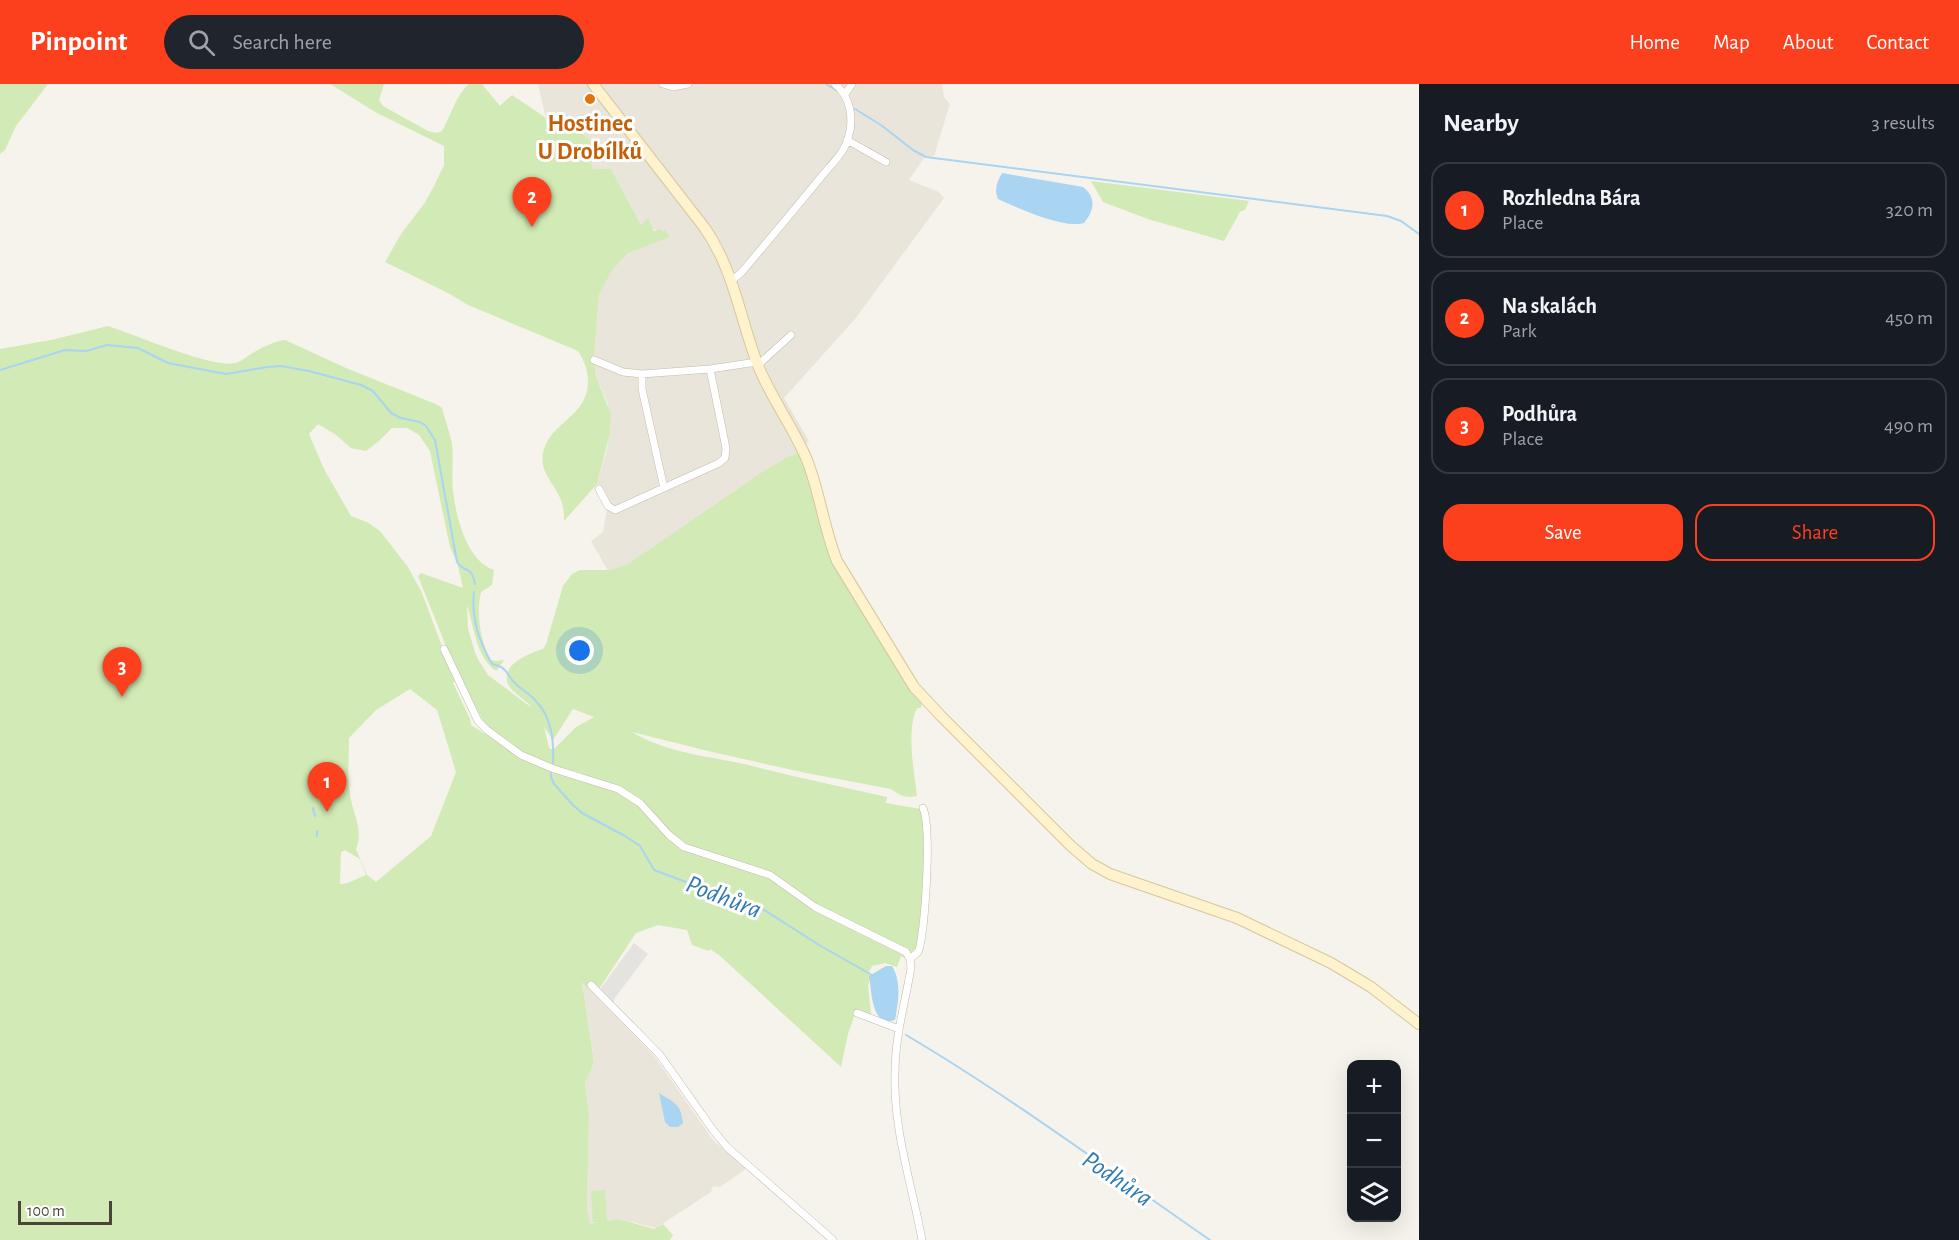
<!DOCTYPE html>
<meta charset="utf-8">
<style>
:root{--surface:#171b24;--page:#20242c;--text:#f1f3f6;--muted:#9ea1a6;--line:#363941;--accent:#fc3f1d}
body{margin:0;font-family:"Alegreya Sans",sans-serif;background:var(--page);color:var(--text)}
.controls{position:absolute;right:18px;bottom:18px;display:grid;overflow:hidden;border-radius:12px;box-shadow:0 6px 24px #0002}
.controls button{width:54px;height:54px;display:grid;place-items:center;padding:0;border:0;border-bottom:2px solid var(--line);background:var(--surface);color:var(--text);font:30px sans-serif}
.scale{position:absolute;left:18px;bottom:15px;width:94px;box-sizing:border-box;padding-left:6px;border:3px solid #4b4439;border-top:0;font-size:16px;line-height:21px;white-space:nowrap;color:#4b4439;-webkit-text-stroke:4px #fff;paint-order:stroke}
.you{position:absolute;left:580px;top:567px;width:21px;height:21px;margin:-15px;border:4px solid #fff;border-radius:50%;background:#1a73e8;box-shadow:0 0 0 9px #1a73e833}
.badge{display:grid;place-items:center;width:39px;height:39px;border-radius:50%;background:var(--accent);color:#fff;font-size:20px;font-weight:700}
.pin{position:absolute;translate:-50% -50px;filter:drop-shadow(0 2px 3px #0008)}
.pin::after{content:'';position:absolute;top:32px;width:21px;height:18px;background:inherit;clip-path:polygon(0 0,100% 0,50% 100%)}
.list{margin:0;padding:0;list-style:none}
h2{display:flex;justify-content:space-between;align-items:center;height:78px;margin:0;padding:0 24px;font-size:26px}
h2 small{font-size:20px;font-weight:400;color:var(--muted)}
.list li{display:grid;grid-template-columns:39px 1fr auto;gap:18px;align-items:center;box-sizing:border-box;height:96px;margin:0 12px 12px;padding:0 12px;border:2px solid var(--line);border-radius:18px}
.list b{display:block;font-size:22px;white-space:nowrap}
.list p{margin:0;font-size:20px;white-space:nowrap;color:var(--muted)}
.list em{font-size:20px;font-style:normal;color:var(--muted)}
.actions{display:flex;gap:12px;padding:18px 24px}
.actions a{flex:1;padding:14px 0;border:2px solid var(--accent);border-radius:18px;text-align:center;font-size:21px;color:var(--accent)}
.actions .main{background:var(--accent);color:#fff}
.icon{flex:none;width:33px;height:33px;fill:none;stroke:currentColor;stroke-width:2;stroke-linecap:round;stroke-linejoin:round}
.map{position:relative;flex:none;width:1419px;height:1156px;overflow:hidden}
header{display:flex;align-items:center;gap:36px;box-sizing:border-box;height:84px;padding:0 30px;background:var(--accent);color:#fff}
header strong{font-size:28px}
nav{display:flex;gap:33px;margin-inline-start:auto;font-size:21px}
.search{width:420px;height:54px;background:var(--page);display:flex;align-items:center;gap:15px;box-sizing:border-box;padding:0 21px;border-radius:33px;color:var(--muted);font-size:22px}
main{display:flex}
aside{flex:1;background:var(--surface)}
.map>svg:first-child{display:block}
</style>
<header>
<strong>Pinpoint</strong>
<div class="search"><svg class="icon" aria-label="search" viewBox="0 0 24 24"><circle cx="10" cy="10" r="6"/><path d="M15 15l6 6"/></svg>Search here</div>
<nav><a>Home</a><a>Map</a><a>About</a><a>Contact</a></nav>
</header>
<main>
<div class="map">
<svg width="1419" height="1156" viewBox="0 0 1419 1156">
<rect width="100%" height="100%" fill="#f6f3ec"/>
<path fill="#eae5da" d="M538 0H942L944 13 950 20 934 72 924 74 909 96 939 108 944 114 855 235 784 314 809 357 798 369 776 380 611 492 591 457 603 448 607 424 597 400 607 365 611 341 608 320 596 293 594 273 599 211 611 188 628 169 670 153 662 148 641 141 611 85H593L588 67 563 39 546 35Z
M582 897 655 973 713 1056 746 1085 720 1103 713 1102 711 1108 656 1144 619 1135 590 1140 587 1124 589 1032 585 999 594 977Z"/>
<path fill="#d2eab5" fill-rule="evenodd" d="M0 0H48L16 42 5 66 0 70Z
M330 0H384L379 16 383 22 428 47 436 49 442 47C451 32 455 12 469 0H482L500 22 512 11 546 34 562 38 564 35 595 61 588 67 593 85H611L641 141 648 134 654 147 660 145 662 148 665 146 670 153 628 169 611 188 599 211 594 273 596 293 611 330 610 349 597 400 564 437C564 431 564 425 562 419 557 401 539 390 543 369 548 348 563 341 577 326 593 308 590 285 578 267L468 221 448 209 385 178 401 150 424 120 434 102 444 81V62L377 29Z
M1091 97 1249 117 1245 126 1240 128 1224 157 1148 135 1103 118Z
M108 242C134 250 213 285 235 279 241 278 246 273 251 270 261 264 274 257 285 256L346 284 438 321 442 324C445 336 450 349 452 360 454 376 451 392 453 407 456 434 467 477 494 486L492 501 481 508C476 529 480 557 491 576L496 577 504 576 496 587C476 573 474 543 467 521L468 544 475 569 479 577 488 591 532 624C527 616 512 609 508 600 500 580 530 569 543 565L546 560 563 502 572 490 580 486H611L628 480 764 387 786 374 798 369 803 372 828 454 922 618 921 624H917C906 647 914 686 917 712 905 715 900 711 891 705L806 689 712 668 632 648C670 671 714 672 756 683 799 694 843 703 887 713L886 719 921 725C927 770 923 816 918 862L905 874 901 872 897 883 885 879 872 882 868 890 871 892 868 902 871 930 869 931 856 927 848 950 841 983 719 871 710 865 709 867 692 861 687 846 658 841 636 849 595 911 582 898 594 978 585 999 589 1032 587 1124 590 1140 599 1138H593L591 1107 605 1106 607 1137 619 1135 654 1145 663 1140 673 1151 670 1156H0V265L51 256ZM318 340 336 351 351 364 366 367 379 357 392 344H407L419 351 430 367 450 463 457 478 463 504 421 489 418 492 456 587 485 640 533 676 582 689 580 695 525 676 471 641 470 635 453 599 455 597 422 509 408 483 380 447 367 438 351 432 324 385 309 350ZM410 605 437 626 456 688 431 752 376 798 367 791 356 765C364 745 353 731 350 711 347 692 349 673 349 654L376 626ZM573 625 594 633 576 643 553 666 549 664 544 643 553 656ZM345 766 360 775 366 791C357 794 348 801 340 800L341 768Z"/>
<path fill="#e5e3e0" d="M634 859 648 870 614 915V925L598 908Z"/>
<path fill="#a9d4f2" d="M1002 89 1083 103C1097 114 1094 127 1084 139 1063 145 1018 124 998 115 994 106 997 97 1002 89Z
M886 882H892C902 898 898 919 895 936 871 944 872 907 869 892Z
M659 1009C674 1019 681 1019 683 1039L678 1043H670L665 1038Z"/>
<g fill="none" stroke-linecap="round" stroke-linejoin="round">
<path stroke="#a9d4f2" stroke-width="2" d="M826 0 839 8
M855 25 881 41 913 66 926 73 1387 132 1401 137 1419 150
M0 286 65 266 86 267 107 261 138 264 168 279 226 290 267 283 281 282 309 287 361 301 373 307 391 329 401 334 420 338 426 342 435 356 457 478C465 490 471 480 475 500
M474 508C471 535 479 557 492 580 510 584 505 591 517 601 522 606 530 610 535 616 552 633 554 657 553 679
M551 688V693L554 700 573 721 582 729 625 752 640 762 654 786 694 801 719 806 758 822 819 861 872 891
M313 724 315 732
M317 747V752
M906 951C1011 1013 1110 1087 1210 1156"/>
<defs>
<path id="street" d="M663 0 673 3 688 0
M845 10 852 0
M847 56 886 78
M731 197 741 189C768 157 795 125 821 93 830 82 844 69 848 55 854 36 851 13 835 0
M594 276 623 288 642 290 710 285 757 278
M758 281 791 251
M642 290V305L664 404
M599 405 608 422 615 426 719 379 725 374 726 364 710 285
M444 565 478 637 487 646 521 671 554 685 618 705 640 719 669 751 684 763 770 791 815 823 906 868 910 875 911 884C905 919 895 953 895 989 893 1045 912 1101 922 1156
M910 875 918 868 920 862C925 836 932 746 923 724
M591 901 660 971 713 1046 727 1063 833 1156
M857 929 899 945"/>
<path id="secondary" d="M593 0 704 143C733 184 740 233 757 279 770 313 793 342 807 376 820 409 824 445 837 477L914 603 941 632 1071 762 1092 780 1110 790 1237 834 1331 879 1371 903 1419 940"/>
</defs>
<use href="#street" stroke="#c2bbae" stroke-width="8"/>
<use href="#secondary" stroke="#d6c79b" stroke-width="12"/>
<use href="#street" stroke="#fff" stroke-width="7"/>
<use href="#secondary" stroke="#fff3cd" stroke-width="10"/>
</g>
<circle fill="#e8710a" stroke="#fff" stroke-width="2" cx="590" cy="15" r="6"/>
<g text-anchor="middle" stroke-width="6" stroke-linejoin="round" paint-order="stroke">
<g font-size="24" font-weight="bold" fill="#c56008" stroke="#fff">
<text x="590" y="47">Hostinec<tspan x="590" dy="28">U Drobílků</tspan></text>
</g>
<g font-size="26" font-style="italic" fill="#2e7ab2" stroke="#fff">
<text transform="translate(724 812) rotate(21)" y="9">Podhůra</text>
<text transform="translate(1118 1094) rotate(34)" y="9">Podhůra</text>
</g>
</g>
</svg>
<div class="controls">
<button>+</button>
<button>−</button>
<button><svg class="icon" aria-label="layers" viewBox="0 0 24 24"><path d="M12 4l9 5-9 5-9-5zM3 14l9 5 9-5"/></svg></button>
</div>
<div class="scale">100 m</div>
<div class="you"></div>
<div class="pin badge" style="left:327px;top:728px">1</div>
<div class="pin badge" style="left:532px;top:143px">2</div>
<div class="pin badge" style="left:122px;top:613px">3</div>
</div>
<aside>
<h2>Nearby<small>3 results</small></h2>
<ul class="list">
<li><span class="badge">1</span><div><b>Rozhledna Bára</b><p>Place</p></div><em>320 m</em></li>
<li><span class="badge">2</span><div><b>Na skalách</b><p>Park</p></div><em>450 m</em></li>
<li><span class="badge">3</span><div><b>Podhůra</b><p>Place</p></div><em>490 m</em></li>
</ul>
<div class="actions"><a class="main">Save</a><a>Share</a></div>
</aside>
</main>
